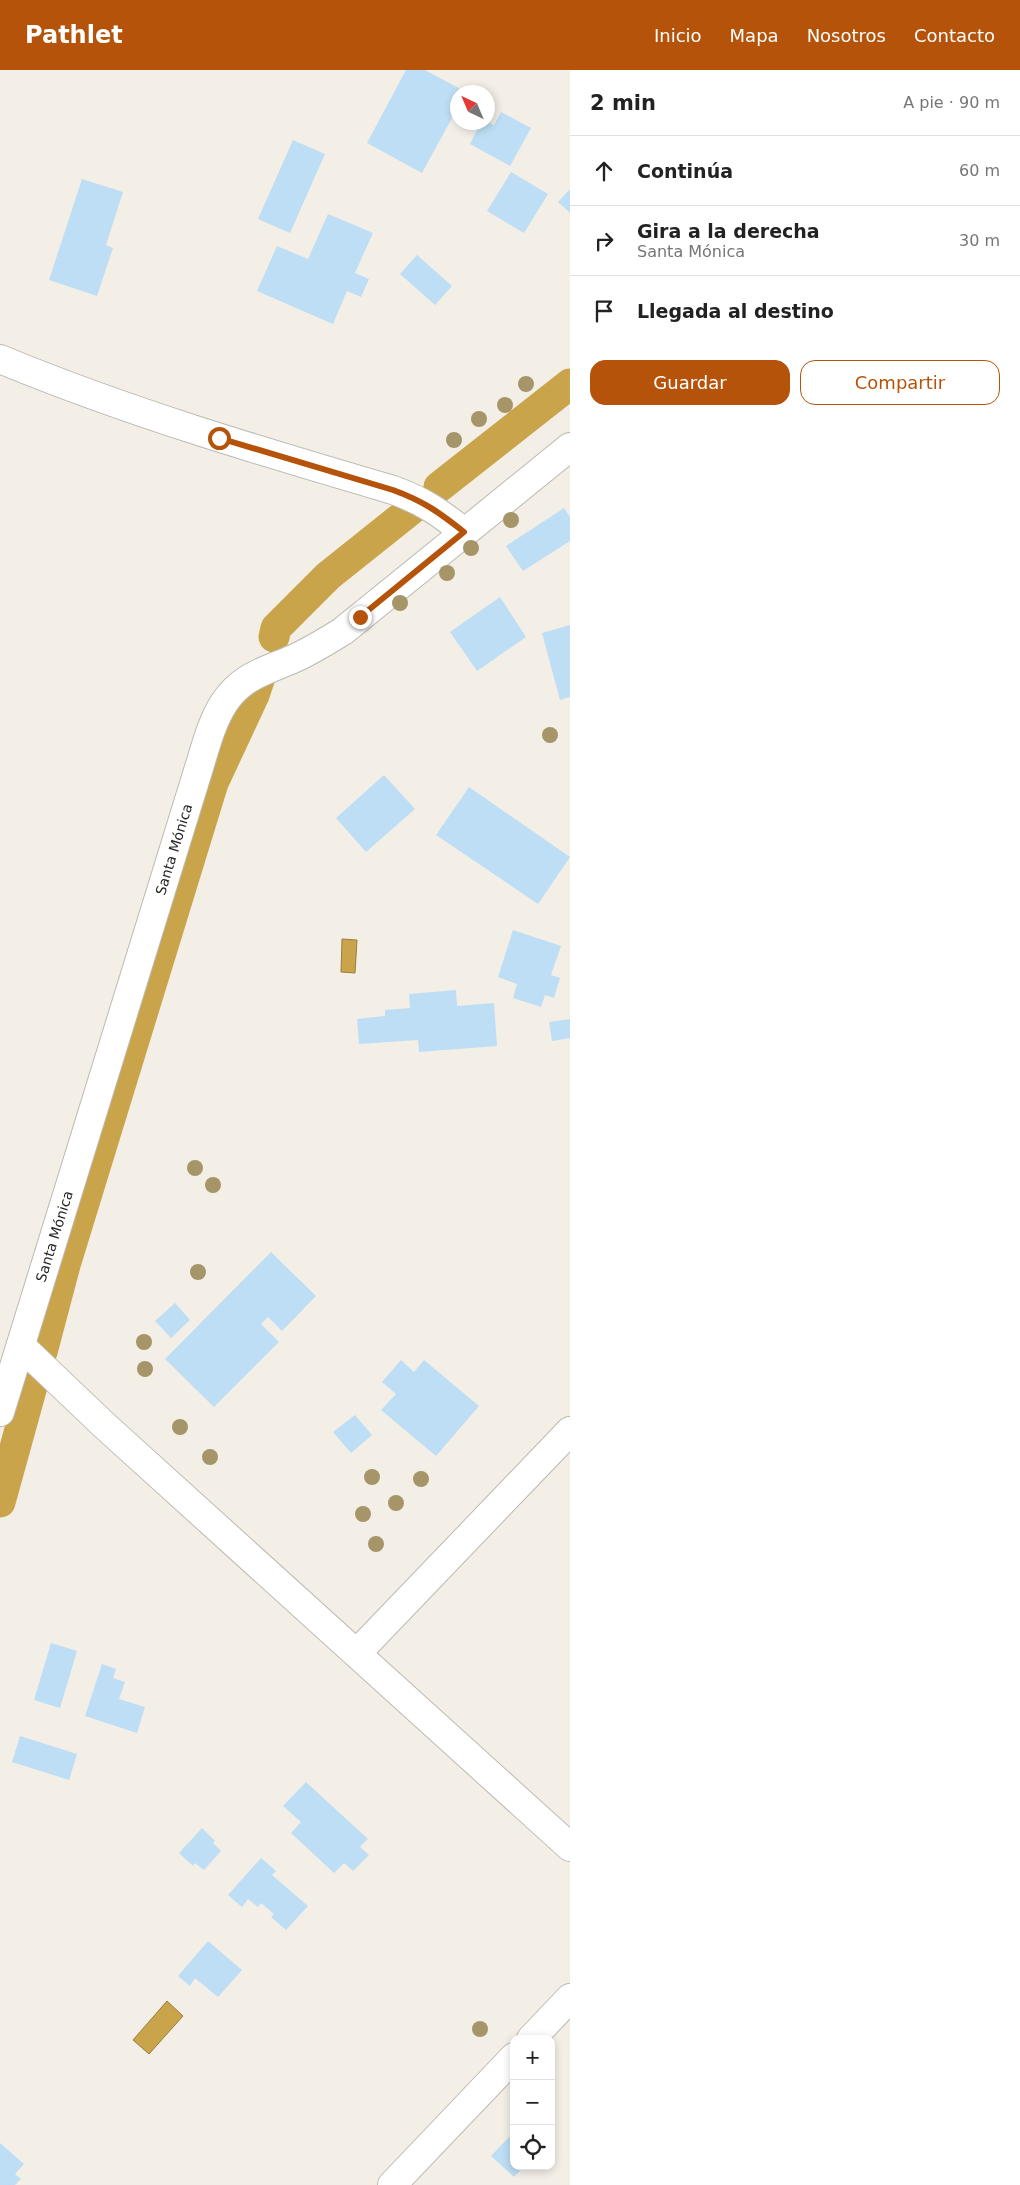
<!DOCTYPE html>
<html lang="es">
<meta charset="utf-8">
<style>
:root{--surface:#fff;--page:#f2f2f2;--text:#222;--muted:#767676;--line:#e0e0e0;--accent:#b45309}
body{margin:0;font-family:"DejaVu Sans",sans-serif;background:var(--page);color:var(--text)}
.controls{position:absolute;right:15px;bottom:15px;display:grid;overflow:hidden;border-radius:10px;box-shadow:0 2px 8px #0003}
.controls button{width:45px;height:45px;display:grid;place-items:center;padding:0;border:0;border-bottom:1px solid var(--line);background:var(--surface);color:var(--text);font:25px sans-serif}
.compass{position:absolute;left:450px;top:15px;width:45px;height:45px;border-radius:50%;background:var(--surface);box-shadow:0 2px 8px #0003;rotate:316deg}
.stop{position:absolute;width:15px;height:15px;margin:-11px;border:4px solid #b45309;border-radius:50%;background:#fff}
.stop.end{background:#b45309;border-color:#fff;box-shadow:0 1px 5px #0008}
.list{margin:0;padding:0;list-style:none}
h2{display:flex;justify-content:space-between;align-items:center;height:65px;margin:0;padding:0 20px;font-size:21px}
h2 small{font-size:16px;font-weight:400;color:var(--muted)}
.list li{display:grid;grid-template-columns:32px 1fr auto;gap:15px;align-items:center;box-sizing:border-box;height:70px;padding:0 20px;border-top:1px solid var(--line)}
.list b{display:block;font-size:19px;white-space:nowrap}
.list p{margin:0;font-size:16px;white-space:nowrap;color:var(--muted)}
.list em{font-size:16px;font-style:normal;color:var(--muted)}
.actions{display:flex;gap:10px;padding:15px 20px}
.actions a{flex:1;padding:11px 0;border:1px solid var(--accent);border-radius:15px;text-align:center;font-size:18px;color:var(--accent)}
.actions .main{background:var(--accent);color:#fff}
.icon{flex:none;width:28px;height:28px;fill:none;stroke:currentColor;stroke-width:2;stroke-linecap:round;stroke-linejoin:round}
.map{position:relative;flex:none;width:570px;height:2115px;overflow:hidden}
header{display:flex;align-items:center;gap:30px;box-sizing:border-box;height:70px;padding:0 25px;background:var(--accent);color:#fff}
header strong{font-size:24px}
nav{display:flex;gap:28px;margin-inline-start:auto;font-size:18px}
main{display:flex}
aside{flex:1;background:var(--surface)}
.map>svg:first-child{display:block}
</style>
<header>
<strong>Pathlet</strong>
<nav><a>Inicio</a><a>Mapa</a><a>Nosotros</a><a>Contacto</a></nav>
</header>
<main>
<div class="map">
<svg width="570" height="2115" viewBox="0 0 570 2115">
<rect width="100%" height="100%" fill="#f3efe7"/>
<path fill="#caa44b" stroke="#997e3f" d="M342 869 357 870 355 903 341 902Z
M167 1931 183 1946 149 1984 133 1970Z"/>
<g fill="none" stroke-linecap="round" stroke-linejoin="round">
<path stroke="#caa44b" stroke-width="31" d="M439 417 570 314
M274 567 276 558 328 506 412 439
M42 1282 65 1195 213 713 254 625 260 607
M0 1432 37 1298"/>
</g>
<path fill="#bddef4" d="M406 0H425L466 22H458V37L422 103 367 73Z
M501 42 531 58 510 96 470 74 481 52H488L494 55Z
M293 70 325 84 290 163 258 149Z
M511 102 548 124 524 163 487 141Z
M82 109 123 122 106 175 113 178 97 226 49 210Z
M570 119V143L558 132Z
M328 144 373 163 355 203 369 209 361 227 347 221 333 254 257 221 277 176 308 189Z
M417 185 452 216 435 235 400 204Z
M564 438 570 447V471L523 501 506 476Z
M500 527 526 567 477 601 450 562Z
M570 555V627L560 630 542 563Z
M384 705 415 739 366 782 336 748Z
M469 717 570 787 538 834 436 765Z
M513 860 561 876 551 905 560 908 554 928 545 925 541 937 513 928 517 914 498 907Z
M456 920 457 936 494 933 497 976 419 982 418 970 359 974 357 949 385 946V940L410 938 409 924Z
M570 949V968L552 971 549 952Z
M271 1182 316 1226 282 1261 268 1247 261 1254 279 1272 214 1337 165 1289Z
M175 1233 190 1250 171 1268 155 1251Z
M401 1290 414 1302 424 1290 479 1336 436 1386 381 1340 396 1324 382 1312Z
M355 1345 372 1365 351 1383 333 1362Z
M51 1573 77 1581 60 1638 34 1630Z
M102 1594 116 1599 113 1608 125 1612 119 1629 145 1637 137 1663 85 1646Z
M20 1666 77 1684 69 1710 12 1692Z
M306 1712 368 1769 360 1777 369 1785 353 1801 344 1793 334 1803 291 1763 301 1752 283 1736Z
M202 1758 215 1771 213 1773 221 1781 204 1800 195 1793 193 1796 179 1783Z
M261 1788 276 1801 272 1805 308 1836 286 1860 271 1847 274 1844 261 1833 258 1837 248 1829 242 1837 228 1825Z
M208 1871 242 1900 218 1927 195 1908 190 1916 178 1906Z
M509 2067 514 2071V2096H524L514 2107 491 2086Z
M0 2073 24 2094 15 2104 21 2109 15 2115H0Z"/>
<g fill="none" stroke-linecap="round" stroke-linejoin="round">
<defs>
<g id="minor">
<path d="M0 289C128 342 260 381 393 420 423 431 439 442 464 462"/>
<path d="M21 1276 104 1355 570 1777"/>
<path id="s1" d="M0 1342 198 701C205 679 211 653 224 633 242 606 265 601 293 589 311 581 327 571 343 561L570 377"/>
<path d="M357 1583 570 1361"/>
<path d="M531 1969 570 1928"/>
<path d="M392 2115 514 1987"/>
</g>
</defs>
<use href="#minor" stroke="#bdb9b2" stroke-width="30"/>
<use href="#minor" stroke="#fff" stroke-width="28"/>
</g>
<g fill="#a59569">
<circle cx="526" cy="314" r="8"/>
<circle cx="505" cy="335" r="8"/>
<circle cx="479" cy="349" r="8"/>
<circle cx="454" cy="370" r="8"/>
<circle cx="511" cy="450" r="8"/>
<circle cx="471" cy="478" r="8"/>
<circle cx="447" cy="503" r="8"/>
<circle cx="400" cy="533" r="8"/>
<circle cx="550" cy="665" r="8"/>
<circle cx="195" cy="1098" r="8"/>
<circle cx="213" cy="1115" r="8"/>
<circle cx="198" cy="1202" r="8"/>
<circle cx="144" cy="1272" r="8"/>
<circle cx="145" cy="1299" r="8"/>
<circle cx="180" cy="1357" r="8"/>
<circle cx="210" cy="1387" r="8"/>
<circle cx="372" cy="1407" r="8"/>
<circle cx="421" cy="1409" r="8"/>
<circle cx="396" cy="1433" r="8"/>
<circle cx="363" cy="1444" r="8"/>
<circle cx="376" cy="1474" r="8"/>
<circle cx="480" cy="1959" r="8"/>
</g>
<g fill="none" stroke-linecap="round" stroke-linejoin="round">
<path stroke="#b45309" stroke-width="6" d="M219 368 393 420C423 431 439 442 464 462L360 547"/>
</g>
<g text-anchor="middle" stroke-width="4" stroke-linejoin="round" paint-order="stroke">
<g font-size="14" fill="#282623" stroke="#fffcf8">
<text dy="5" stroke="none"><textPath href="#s1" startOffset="589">Santa Mónica</textPath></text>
<text dy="5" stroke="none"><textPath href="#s1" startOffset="184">Santa Mónica</textPath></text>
</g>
</g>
</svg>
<div class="controls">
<button>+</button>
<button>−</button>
<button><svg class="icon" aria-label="locate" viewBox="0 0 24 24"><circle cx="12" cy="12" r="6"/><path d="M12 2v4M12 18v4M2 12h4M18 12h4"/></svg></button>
</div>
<svg class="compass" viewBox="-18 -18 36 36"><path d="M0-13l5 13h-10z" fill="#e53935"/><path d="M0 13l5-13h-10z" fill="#767676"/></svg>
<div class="stop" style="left:219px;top:368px"></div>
<div class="stop end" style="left:360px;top:547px"></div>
</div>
<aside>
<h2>2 min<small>A pie · 90 m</small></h2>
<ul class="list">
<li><svg class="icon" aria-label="ahead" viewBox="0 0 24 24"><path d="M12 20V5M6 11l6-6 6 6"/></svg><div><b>Continúa</b></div><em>60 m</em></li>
<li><svg class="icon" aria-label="right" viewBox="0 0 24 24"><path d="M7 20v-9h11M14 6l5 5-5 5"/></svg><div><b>Gira a la derecha</b><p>Santa Mónica</p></div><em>30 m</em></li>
<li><svg class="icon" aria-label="arrive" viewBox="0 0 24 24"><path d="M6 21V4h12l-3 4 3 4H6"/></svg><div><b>Llegada al destino</b></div></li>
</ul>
<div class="actions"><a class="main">Guardar</a><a>Compartir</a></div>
</aside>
</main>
